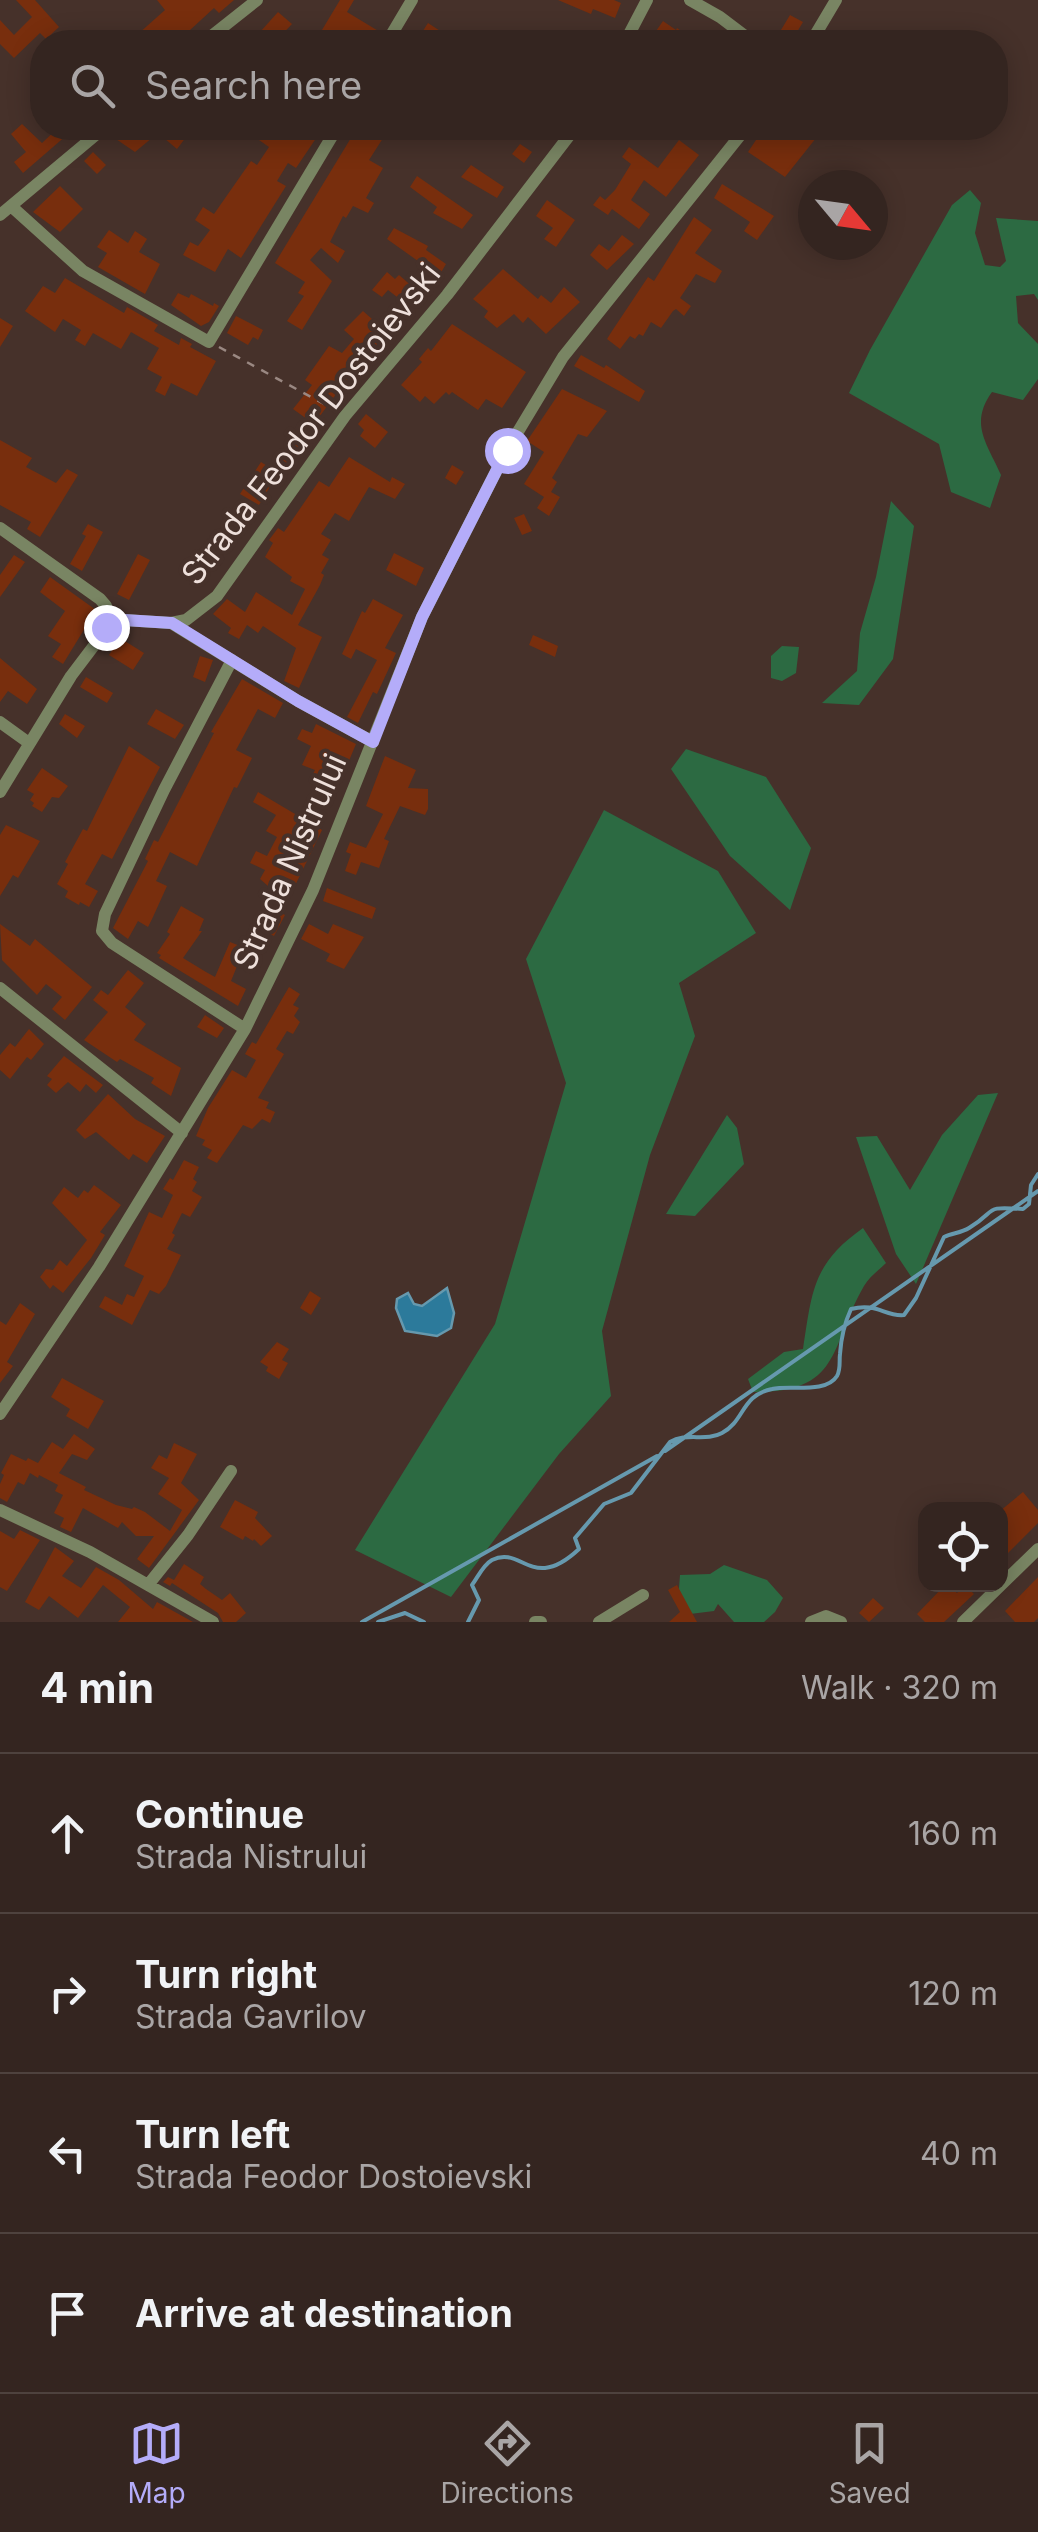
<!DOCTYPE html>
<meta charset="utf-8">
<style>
:root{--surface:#342520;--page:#3f312d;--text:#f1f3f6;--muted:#a9a5a5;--line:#4e423e;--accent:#b4acf9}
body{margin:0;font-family:Inter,sans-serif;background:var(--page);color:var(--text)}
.controls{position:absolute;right:30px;bottom:30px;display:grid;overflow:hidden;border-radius:20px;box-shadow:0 5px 25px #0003}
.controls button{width:90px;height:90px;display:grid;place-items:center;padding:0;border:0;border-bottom:2px solid var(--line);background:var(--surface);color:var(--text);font:50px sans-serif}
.compass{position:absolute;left:798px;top:170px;width:90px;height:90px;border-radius:50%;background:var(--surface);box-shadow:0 5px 25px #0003;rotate:119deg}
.stop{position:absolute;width:30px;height:30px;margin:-22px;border:8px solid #b4acf9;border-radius:50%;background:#fff}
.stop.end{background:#b4acf9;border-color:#fff;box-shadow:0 2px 10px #0008}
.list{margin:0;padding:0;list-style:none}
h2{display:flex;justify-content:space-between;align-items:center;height:130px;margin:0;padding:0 40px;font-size:42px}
h2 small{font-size:32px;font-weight:400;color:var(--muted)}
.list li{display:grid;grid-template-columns:65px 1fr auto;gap:30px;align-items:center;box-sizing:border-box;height:160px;padding:0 40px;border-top:2px solid var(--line)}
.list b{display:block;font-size:38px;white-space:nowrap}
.list p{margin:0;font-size:32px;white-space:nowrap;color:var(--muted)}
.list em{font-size:32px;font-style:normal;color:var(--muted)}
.icon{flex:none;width:55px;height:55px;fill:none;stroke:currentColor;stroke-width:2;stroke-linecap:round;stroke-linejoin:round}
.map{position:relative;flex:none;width:1038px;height:1622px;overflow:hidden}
.search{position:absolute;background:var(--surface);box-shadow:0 5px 25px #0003;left:30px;right:30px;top:30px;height:110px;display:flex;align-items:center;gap:25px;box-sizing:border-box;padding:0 35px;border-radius:40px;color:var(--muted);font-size:38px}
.sheet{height:770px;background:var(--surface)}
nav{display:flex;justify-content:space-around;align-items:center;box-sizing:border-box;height:140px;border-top:2px solid var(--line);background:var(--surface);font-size:28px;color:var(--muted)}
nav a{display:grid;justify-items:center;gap:5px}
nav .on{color:var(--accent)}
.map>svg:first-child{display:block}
</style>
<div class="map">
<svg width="1038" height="1622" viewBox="0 0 1038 1622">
<rect width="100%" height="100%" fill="#46312a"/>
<path fill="#2c6a42" d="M970 190 981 203 975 233 985 265 1000 267 1006 261 996 218 1038 221V300L1034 294 1016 296 1018 323 1038 344V379L1023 400 992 392C969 424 987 443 1001 475L990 508 951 492 939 444 849 393 870 350 952 205Z
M891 501 914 526 893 659 859 705 822 703 857 671 860 633 876 577Z
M782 646 799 647 796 673 782 681 771 678V656Z
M686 749 766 777 811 848 790 910 730 856 671 769Z
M604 810 718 871 756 933 679 983 695 1036 650 1155 602 1331 611 1396 559 1454 451 1597 355 1550 495 1324 566 1083 526 959Z
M998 1093 916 1284 896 1254 856 1137 877 1136 910 1190 942 1135 978 1095Z
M727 1115 737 1128 744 1164 695 1216 666 1214Z
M863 1228 886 1263C879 1270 869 1277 864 1286 829 1346 843 1393 753 1392L748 1379 784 1352 803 1349C812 1292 812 1264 863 1228Z
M724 1565 767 1580 783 1598 775 1612 764 1622H734L718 1604 714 1611 690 1614 678 1603 680 1575 710 1574Z"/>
<path fill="#2c7a9b" stroke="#6699ae" stroke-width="2.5" d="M447 1288 454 1313 451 1328 437 1336 405 1331 396 1308 397 1299 408 1293 414 1304 422 1306Z"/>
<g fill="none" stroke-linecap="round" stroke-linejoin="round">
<path stroke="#6699ae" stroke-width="4" d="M665 1451 1038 1191
M362 1622 657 1456
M378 1622 405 1613 424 1622
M468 1622 479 1600 472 1585C478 1577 483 1565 492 1560 522 1545 532 1593 579 1549L575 1538 604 1504 631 1493 670 1442C686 1432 706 1442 722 1433 745 1421 741 1395 772 1389 790 1385 826 1394 837 1376 841 1369 839 1361 840 1354 841 1339 845 1322 851 1309 877 1302 885 1317 904 1315L916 1298 944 1237C952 1233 961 1233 969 1228 999 1210 981 1206 1023 1209L1029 1204 1031 1185 1038 1174"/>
</g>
<path fill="#782e0d" d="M16 0H35L59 27 46 39 40 33 14 58 0 44V20L14 35 32 17Z
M157 0H234L219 13 214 8 177 42H129L165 10Z
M340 0H354L347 12 380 32 373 42H362L341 30 337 38 322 30Z
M558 0H614L621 3 615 18 593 9 591 14Z
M278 12 292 24 275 42H251Z
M790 15 803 22 791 42 778 35Z
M663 21 676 30 677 28 696 42H665L654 34Z
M428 23 457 42H428L419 37Z
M22 124 42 143 58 128H75L23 173 14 162 26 152 11 134Z
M121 128 130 134 136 128H193L177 149 158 133 135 152 113 137Z
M242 128H271L276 131 279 128 289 135 294 128H323L296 168 288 163 277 181 286 186 241 258 228 249 215 272 183 255 190 242 198 246 210 230 195 220 203 207 214 214 251 161 257 165 269 147Z
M357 128H374L385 135 369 160 383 168 366 198 374 203 368 213 353 206 346 218 343 216 330 242 345 251 338 263 321 248 310 260 332 281 302 330 287 321 304 296 298 293 305 282 275 263Z
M764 128H824L785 177 748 152Z
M679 140 699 155 666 197 644 180 631 200 650 214 639 229 612 209 608 215 593 205 600 196 605 200 615 190 631 164 622 157 629 147 658 168Z
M520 144 532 152 524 163 512 154Z
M93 152 106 165 97 174 84 161Z
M471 165 504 187 497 198 461 177Z
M417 176 473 215 462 229 433 213 437 207 410 187Z
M722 184 774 216 757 240 744 231 750 222 714 198Z
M60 186 83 209 60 232 33 212Z
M547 200 575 220 556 247 544 239 553 228 536 216Z
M694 217 712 230 695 253 722 271 715 283 696 274 680 298 691 306 684 316 676 309 673 311 661 328 651 322 643 336 639 334 635 339 630 336 620 349 607 339 612 331 648 277 654 281Z
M394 228 428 246 426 250 446 264 439 276 387 239Z
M109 230 128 243 135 231 147 239 139 252 160 264 145 294 98 267 107 253 97 247Z
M622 235 634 244 607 270 590 255 599 244 609 251Z
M503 269 538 299 541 295 551 303 564 287 580 302 546 334 528 317 523 323 514 314 497 328 484 317 488 311 473 299Z
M387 272 395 279 399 275 421 294 410 307 388 290 382 297 372 290Z
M65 278 124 313 127 307 158 325 154 331 179 345 181 338 192 344 190 347 216 361 197 396 171 383 165 396 155 391 162 377 147 369 159 348 131 332 121 349 93 333 85 346 75 340 81 330 63 319 55 332 25 311 43 286 55 293Z
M178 293 189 298 191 294 213 306 214 303 219 306 209 322 201 326 171 305Z
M363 311 372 319 368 323 383 338 359 363 314 424 293 409 312 385 305 380 329 346 342 353 354 339 344 330Z
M236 316 263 330 258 340 253 337 248 345 227 333Z
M0 318 13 326 0 347Z
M452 324 526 372 502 408 486 399 478 410 452 392 449 395 446 392 434 404 425 396 420 402 401 385 422 362 419 359 428 348 431 351Z
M581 355 604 368 606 365 645 391 639 402 574 366Z
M562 389 607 411 587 437 578 434 552 478 557 482 551 492 560 497 549 516 537 508 544 497 524 484 544 452 527 441Z
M366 414 388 432 375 448 360 436 364 430 358 424Z
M298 428 309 436 287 469 276 461Z
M0 440 32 458 26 467 56 483 67 469 78 475 40 537 27 529 31 522 0 505Z
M349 457 390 482 392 477 405 484 395 499 369 487 349 521 335 513 321 534 331 540 322 555 329 559 321 573 324 575 320 585 298 625 322 637 299 688 284 681 296 648 263 626 258 633 247 625 239 639 228 633 231 628 213 614 227 599 245 612 256 592 292 615 305 589 290 581 292 577 265 557 273 543 269 540 278 528 284 532 319 481 329 487Z
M261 462 278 473 259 505 240 494Z
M452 465 464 472 456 485 445 478Z
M524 514 532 531 522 535 514 518Z
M88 524 103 532 82 571 70 564 86 536 82 534Z
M394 553 424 568 416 586 386 570Z
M138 554 150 560 129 600 117 594Z
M14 555 25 562 0 597V575Z
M50 577 96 610 63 664 52 657 61 644 48 636 65 611 40 592Z
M373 599 403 615 385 648 396 653 377 694 373 692 358 723 347 717 377 660 356 649 351 659 342 654 362 611 365 613Z
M533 635 558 646 555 657 529 645Z
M120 638 144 653 133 670 109 655Z
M200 656 213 660 205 682 193 677Z
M0 658 37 689 27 704 8 691 0 702Z
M86 677 113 693 107 703 80 687Z
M242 679 283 703 275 718 258 709 236 750 252 758 237 788 234 787 197 866 170 852 156 881 167 886 153 917 148 927 138 921 128 939 113 928 148 861 145 859 154 840 158 842 214 733 211 732Z
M156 709 184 725 175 739 147 724Z
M65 714 85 726 77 738 59 724Z
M316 724 356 744 340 782 313 774 315 770 302 765 311 746 297 739 302 729 312 733Z
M129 746 160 767 112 859 102 854 85 884 98 891 89 907 80 902 79 905 65 897 68 891 57 884 68 864 65 862 83 829 87 831Z
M385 756 416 770 408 788 428 789V809L425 815 400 806 384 839 389 841 379 868 361 862 356 875 345 871 351 854 346 852 350 842 366 848 383 814 366 806Z
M42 768 68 786 59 798 52 797 42 812 32 806 34 803 30 800 34 794 27 790Z
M258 792 322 830 290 896 268 886 260 879 265 870 250 863 256 851 267 856 277 837 266 831 276 815 253 802Z
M6 825 40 841 18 878 13 875 0 896V835Z
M327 888 376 908 372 919 323 901Z
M181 906 204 919 199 931H202L183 958 206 972 215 977 230 942 262 955 257 966 240 959 231 981 246 989 238 1006 159 958 161 955 157 953 170 934 167 932Z
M274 909 285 915 274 936 263 930Z
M0 924 30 946 35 939 92 987 65 1020 52 1009 62 997 46 984 37 995 2 960Z
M309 924 328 934 333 924 364 937 344 969 326 961 330 954 301 939Z
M128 970 144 983 125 1007 146 1024 134 1040 181 1068 171 1096 151 1083 154 1078 120 1059 117 1062 84 1040 108 1012 93 1000 101 990 108 995Z
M289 987 300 994 293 1005 299 1008 294 1016 300 1022 293 1034 287 1031 276 1049 284 1054 258 1098 269 1102 266 1108 275 1112 270 1123 262 1119 252 1129 243 1125 217 1163 207 1158 212 1150 202 1145 205 1140 196 1136 208 1108 232 1070 246 1078 256 1060 245 1054 252 1042 256 1044Z
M205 1015 224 1028 217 1038 197 1027Z
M29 1029 44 1044 31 1060 27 1057 10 1079 0 1070V1055L10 1043 15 1047Z
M64 1056 103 1085 96 1093 86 1084 80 1092 68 1082 56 1093 47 1085 52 1079 47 1076Z
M108 1094 135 1119 165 1136 147 1163 133 1154 129 1160 96 1132 85 1139 76 1130Z
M184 1160 199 1167 193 1179 197 1182 192 1191 202 1197 190 1217 182 1213 172 1233 175 1235 167 1249 181 1255 166 1286 159 1294 150 1290 132 1325 99 1307 105 1296 122 1305 127 1294 134 1297 144 1276 124 1266 149 1212 162 1218 173 1195 163 1189 170 1178 173 1180Z
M94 1185 121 1205 100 1232 105 1235 91 1258 63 1293 53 1285 50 1289 40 1277 46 1269 53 1270 60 1260 67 1266 87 1240 52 1203 64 1187 78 1198 84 1190 88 1193Z
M310 1291 321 1298 311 1315 300 1308Z
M20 1303 35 1314 7 1362 13 1366 0 1383V1321L6 1325Z
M277 1342 289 1349 282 1360 288 1363 279 1379 266 1371 268 1367 260 1362Z
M62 1378 104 1401 88 1429 66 1416 70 1409 51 1397Z
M74 1434 95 1449 87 1460 72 1454 59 1473 86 1487 84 1490 116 1505 132 1509 134 1507 145 1512 170 1531 182 1510 158 1494 169 1478 151 1468 159 1455 167 1459 174 1443 197 1454 181 1483 199 1500 149 1568 137 1559 154 1536H136L122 1522 118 1528 83 1508 71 1532 60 1527 64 1518 54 1513 63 1495 55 1491 58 1485 39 1475 38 1478 30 1473 24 1485 18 1482 7 1502 0 1498V1484L4 1475 1 1473 11 1454 26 1461 28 1458 38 1463 52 1442 63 1449Z
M1023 1492 1038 1510V1523L1006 1555 1000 1550V1511Z
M235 1500 258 1512 255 1518 272 1536 261 1546 254 1539 253 1541 245 1536 243 1540 220 1527Z
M20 1530 40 1540 7 1591 0 1587V1531L14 1539Z
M55 1547 74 1561 62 1576 81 1588 96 1567 119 1580 153 1609 157 1602 193 1622H118L130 1607 103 1585 78 1618 49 1596 39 1610 25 1602Z
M184 1564 204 1577 200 1584 206 1589 222 1600 230 1593 246 1613 236 1622H223L218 1613 172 1583 170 1586 163 1582 168 1577 174 1580Z
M1038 1577V1618L1034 1622H1015L1005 1611Z
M946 1584 957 1593 965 1585 974 1594 944 1622H925L917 1614Z
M677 1585 697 1622H669L680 1612 668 1590Z
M873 1598 884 1608 869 1622 859 1613Z"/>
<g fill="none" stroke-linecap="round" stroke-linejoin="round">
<path stroke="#9a8882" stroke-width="2.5" stroke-dasharray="8 8" stroke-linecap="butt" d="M219 347 335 410"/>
<path stroke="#798563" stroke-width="12" d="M690 0 720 17 753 42
M204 42 257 0
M387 42 412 0
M625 42 647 0
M811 42 836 0
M11 206 83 271 209 342 337 128
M0 215 104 128
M0 528 100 599 106 606 108 619
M171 623 298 701 373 742
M232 660 164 790 105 914 102 931 112 943 245 1029
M0 722 29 743
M0 792 71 676 99 639 108 619 171 623 186 620 217 596 345 416 447 295 575 128
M0 988 182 1133
M0 1414 99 1267 245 1029 313 890 422 617 507 450 563 357 746 128
M0 1510 90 1552 213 1622
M148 1585 188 1535 231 1471
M535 1622H541
M599 1622 643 1595
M811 1622 826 1616 841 1622
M963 1622 1038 1549"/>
</g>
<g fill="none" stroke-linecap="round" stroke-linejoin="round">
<path stroke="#b4acf9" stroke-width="12" d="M106 627 108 619 172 623 298 701 373 742 422 617 507 450"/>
</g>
<g text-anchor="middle" stroke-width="9" stroke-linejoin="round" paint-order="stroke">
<g font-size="32" fill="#eee0db" stroke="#46312a">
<text transform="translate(311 424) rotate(-52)" y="11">Strada Feodor Dostoievski</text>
<text transform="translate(290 862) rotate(-66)" y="11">Strada Nistrului</text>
</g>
</g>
</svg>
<div class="controls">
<button><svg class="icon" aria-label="locate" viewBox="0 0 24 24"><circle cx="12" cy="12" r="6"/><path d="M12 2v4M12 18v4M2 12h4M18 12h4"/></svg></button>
</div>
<svg class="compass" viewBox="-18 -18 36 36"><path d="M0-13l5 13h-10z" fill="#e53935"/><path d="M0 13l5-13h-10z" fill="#a9a5a5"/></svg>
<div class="stop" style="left:507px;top:450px"></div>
<div class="stop end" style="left:106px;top:627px"></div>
<div class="search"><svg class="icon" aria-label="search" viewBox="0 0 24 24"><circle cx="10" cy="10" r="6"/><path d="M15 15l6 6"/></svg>Search here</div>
</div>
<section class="sheet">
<h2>4 min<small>Walk · 320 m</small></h2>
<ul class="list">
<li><svg class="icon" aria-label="ahead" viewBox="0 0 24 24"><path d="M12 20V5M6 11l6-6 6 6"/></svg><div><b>Continue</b><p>Strada Nistrului</p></div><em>160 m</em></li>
<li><svg class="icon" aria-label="right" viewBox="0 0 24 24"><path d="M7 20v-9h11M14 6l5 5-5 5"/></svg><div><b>Turn right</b><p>Strada Gavrilov</p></div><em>120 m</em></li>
<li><svg class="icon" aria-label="left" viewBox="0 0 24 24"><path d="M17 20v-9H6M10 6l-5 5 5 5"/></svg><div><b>Turn left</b><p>Strada Feodor Dostoievski</p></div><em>40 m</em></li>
<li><svg class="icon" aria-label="arrive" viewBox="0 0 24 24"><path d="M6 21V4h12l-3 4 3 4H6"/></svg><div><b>Arrive at destination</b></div></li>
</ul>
</section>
<nav>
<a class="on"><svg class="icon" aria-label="map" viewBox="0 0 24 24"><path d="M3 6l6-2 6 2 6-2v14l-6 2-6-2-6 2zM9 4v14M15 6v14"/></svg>Map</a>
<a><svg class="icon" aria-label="directions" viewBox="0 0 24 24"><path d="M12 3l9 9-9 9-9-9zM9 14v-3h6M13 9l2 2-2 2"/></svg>Directions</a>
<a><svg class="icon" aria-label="saved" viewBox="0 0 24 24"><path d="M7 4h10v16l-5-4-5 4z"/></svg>Saved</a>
</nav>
